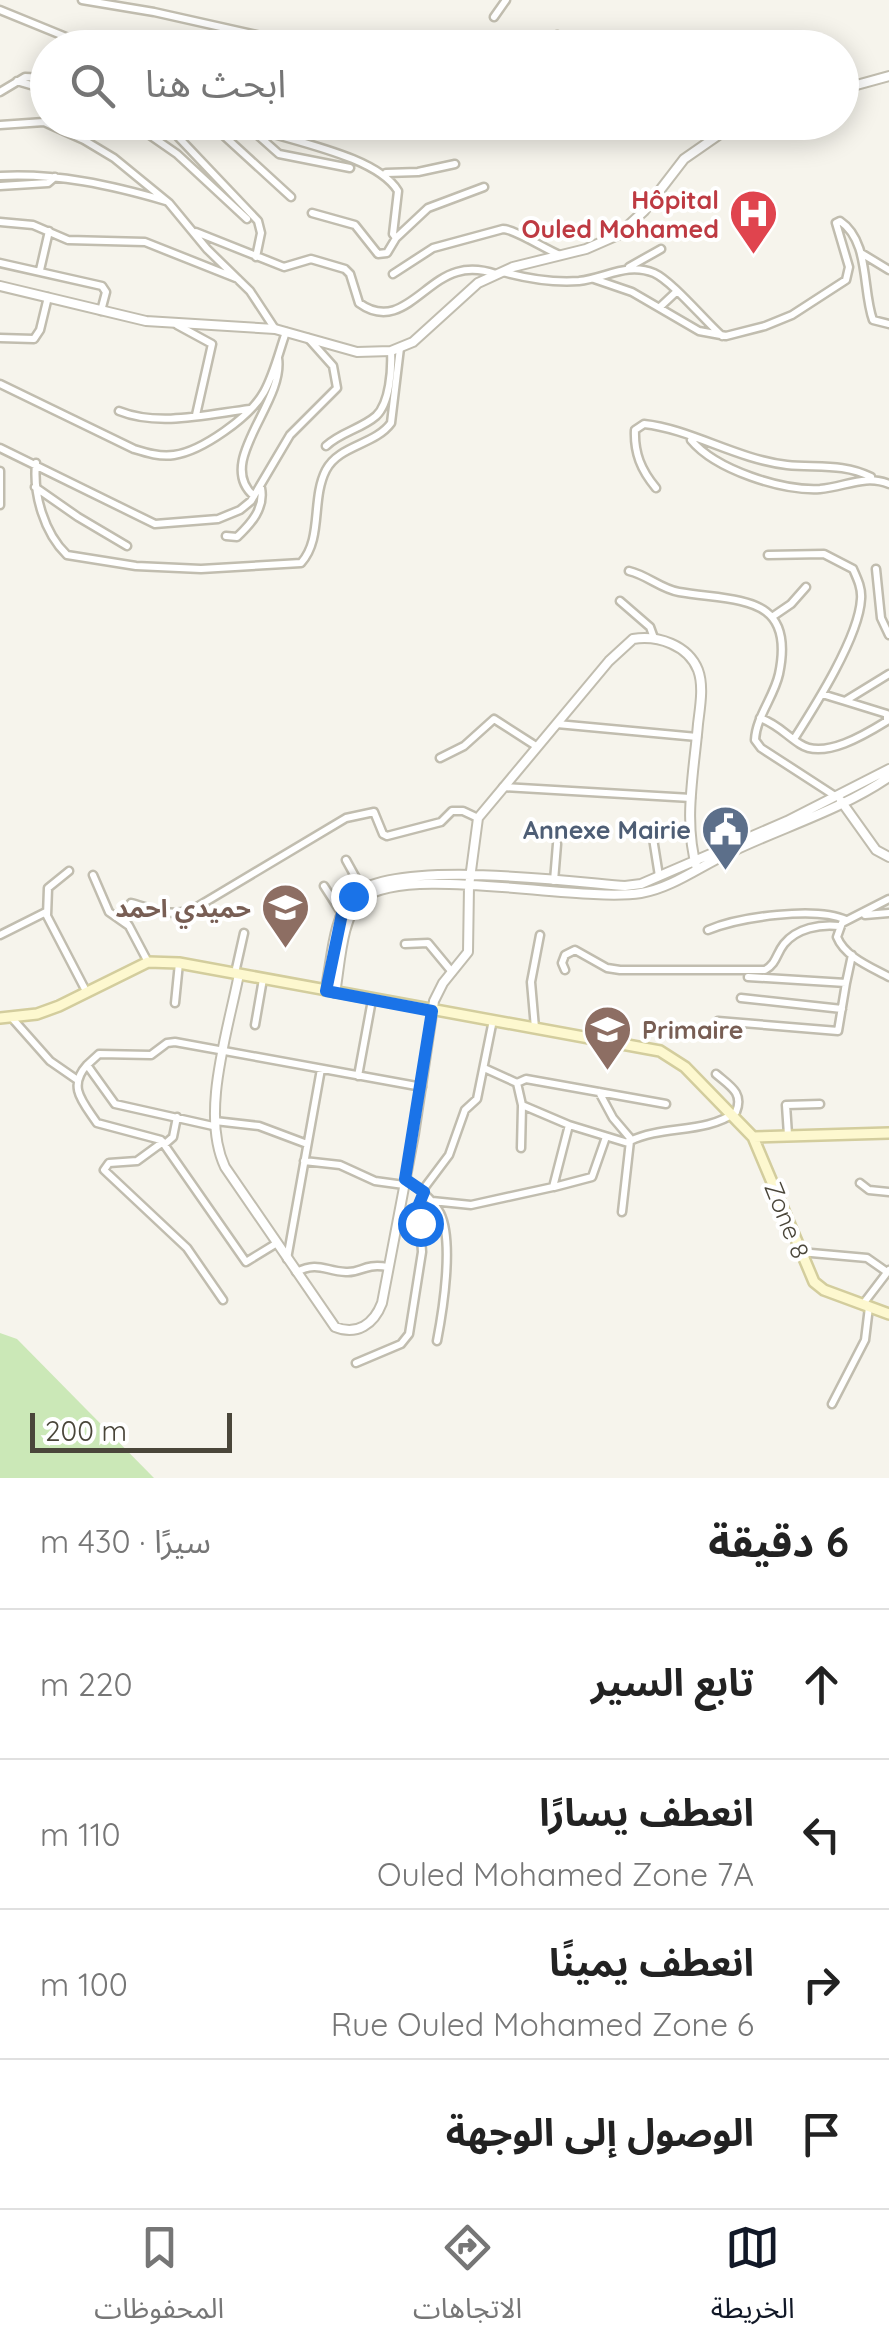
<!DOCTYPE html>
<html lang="ar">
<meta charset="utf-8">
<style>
:root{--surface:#fff;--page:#f2f2f2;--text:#222;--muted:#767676;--line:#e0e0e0;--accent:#111827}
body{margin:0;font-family:Quicksand,"Noto Sans Arabic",sans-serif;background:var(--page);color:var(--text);direction:rtl}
.scale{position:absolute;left:30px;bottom:25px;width:202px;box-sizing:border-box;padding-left:10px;border:5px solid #4a463a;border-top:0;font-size:28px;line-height:35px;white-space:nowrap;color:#4a463a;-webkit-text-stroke:8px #fff;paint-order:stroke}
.stop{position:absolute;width:30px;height:30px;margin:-22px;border:8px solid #1a73e8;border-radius:50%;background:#fff}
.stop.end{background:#1a73e8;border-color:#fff;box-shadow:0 2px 10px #0008}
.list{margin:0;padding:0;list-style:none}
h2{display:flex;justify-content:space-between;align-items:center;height:130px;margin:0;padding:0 40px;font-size:42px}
h2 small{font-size:32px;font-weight:400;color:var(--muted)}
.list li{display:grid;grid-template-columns:65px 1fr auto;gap:30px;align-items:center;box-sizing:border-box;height:150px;padding:0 40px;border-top:2px solid var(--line)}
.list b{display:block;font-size:38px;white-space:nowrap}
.list p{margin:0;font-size:32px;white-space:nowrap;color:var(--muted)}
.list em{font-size:32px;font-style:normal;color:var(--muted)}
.icon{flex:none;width:55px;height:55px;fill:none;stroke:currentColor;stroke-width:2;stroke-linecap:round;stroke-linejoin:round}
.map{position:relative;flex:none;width:889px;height:1478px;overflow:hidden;direction:ltr}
.search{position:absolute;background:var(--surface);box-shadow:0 5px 25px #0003;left:30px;right:30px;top:30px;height:110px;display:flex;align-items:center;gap:25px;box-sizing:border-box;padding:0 35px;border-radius:55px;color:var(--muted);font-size:38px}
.sheet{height:730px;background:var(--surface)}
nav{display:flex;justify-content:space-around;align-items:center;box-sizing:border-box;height:140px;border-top:2px solid var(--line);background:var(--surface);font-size:28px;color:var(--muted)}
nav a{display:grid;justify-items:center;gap:5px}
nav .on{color:var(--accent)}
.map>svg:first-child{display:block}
</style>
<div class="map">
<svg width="889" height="1478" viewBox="0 0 889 1478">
<rect width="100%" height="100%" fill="#f6f4ec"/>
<path fill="#cbe8b7" d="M0 1333 17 1339 154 1478H0Z"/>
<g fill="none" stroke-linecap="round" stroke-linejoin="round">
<defs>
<path id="minor" d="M82 0 154 12 314 48
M0 10 71 39 103 48
M494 17 506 0
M537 48 557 35
M17 81 48 90
M0 92 25 77 48 78
M131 122 177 154 247 219
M164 122 258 221 261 233 256 257
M209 122 291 197
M237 122C280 140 375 153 398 191L393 234 396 238 428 208 484 187
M0 125 44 122 84 140 114 158 169 203 207 249 250 291 275 329
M251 129 279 154 350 168
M386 173 418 172 455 164
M0 176C57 173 111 185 166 201
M0 186 48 183 55 177
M312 213 355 225 378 254 387 253 396 238
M0 222 33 225 68 240 145 242 238 279
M196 232 284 267 311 259 345 269 350 274 359 303C399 332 422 282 457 272 470 268 484 270 496 274
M861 253 889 270
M0 263 102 286 106 292 101 311
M629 267 661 249
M40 270 49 231
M503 272C529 279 553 283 579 281 606 278 627 262 654 273 672 281 705 321 722 336
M393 274 433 248 503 229C514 229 545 249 560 255
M594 279 632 292 699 331 726 336 765 326 792 315 846 280 849 267 836 223 840 221C870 241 862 290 873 320L889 324
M660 307 676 292
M177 325 212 344 196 415
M0 338 34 339 40 330 48 297
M0 384 134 449C147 453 160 457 174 455 202 451 250 417 264 392 274 374 279 352 286 332
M119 411C159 427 209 414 250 409
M691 440C716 470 782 491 820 489 845 487 865 474 889 484
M326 446C341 432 361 429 376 416 390 403 392 369 391 351
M0 448 155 524 218 519 240 510 251 501 290 435 337 388 333 366 308 338
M36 463C33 494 44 533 67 555L136 566 201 569 301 563C323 539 311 499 326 470 339 445 375 445 391 423L400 348
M0 471V505
M35 487 78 517 127 546
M656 488C641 470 634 453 635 430L644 424C691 429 736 459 787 465 816 468 844 463 871 477
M254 496C214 462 285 403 278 358
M226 536 237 537C251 524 265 508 261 488
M768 555 824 554 853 569C857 578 862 588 861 599 859 637 815 706 794 739
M876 569 881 618 889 635
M629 571C647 575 661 589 679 592 737 602 796 593 779 674 774 697 756 717 755 740L761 748 835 796
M620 601 650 627 654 638
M772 617 791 604 806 587
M822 694 845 701
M760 718C777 724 786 735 800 744 824 760 866 734 887 721V714L845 701 889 674
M557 724 697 737
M440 758 464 746 494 719 536 746
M503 787 691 798
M652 832 659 876
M346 860 362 889
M69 871 48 888 47 916 86 991
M93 875 109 912 129 926 148 962
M554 881 557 844
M324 886 342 914
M889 899 842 923 837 937C845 957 871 967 889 977
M865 915 889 913
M129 926 122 916 131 903C153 909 170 917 192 910L346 818 374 812 383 834 387 836 441 822 452 811H463L478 818
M708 930C739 917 816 906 846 920
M0 935 46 912
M405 944 428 943 452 972
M565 970 562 963 565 955 575 950 607 968 620 970H765C777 963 776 954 784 944 797 928 820 924 839 926
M235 973 244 933
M748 977 846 983 852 955
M741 998 842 1009
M175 1003 179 963
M11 1017 50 1061 76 1079
M718 1021 838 1031 846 983
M255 1025 263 979
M535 1028 531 982 540 935
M87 1065C67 1087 83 1102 97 1123L161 1140 246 1262 277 1243
M484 1068 517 1083 522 1105 569 1125
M358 1076 372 1000
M517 1083 526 1079 666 1104
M215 1121 259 1126 307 1144
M213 1126 115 1104 87 1065 99 1054 151 1055 167 1043 175 1042 422 1087
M788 1135 786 1105 820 1104
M163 1142 137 1161 109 1163 104 1170 187 1248 223 1300
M165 1144 173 1137 177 1117
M521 1148 522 1106
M304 1161 340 1165 375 1181 404 1185
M405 1179C418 1188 432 1198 440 1213 454 1241 443 1310 437 1341
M860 1183 869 1190 889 1192
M554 1187 592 1177 606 1137
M422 1191 449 1155 465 1110 477 1099 493 1020
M432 1201 471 1205 553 1187 569 1125 628 1143 630 1138 613 1118 599 1092
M622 1212 630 1141C663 1125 705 1134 736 1112 744 1093 730 1086 716 1074
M800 1252 867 1258 887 1272
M287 1259 321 1069
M296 1272C319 1261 324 1271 346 1272 362 1273 363 1263 388 1267
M863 1304 889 1270
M356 1363 401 1344 409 1334 422 1252 419 1204 424 1193
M832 1404 865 1340 869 1307"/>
<path id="tertiary" d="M842 89 889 76
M0 286 146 321 275 329 357 352 391 351 413 342 478 283 513 267 586 249 618 235 644 211 684 159 720 134 744 122
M841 801 876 850 889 857
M239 974C228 1031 200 1114 225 1167L335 1327C357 1336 374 1324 382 1303L414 1135 434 1001 443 983 468 952 469 886 478 818 609 661 633 639C658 635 688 645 698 670 704 686 700 707 698 724 694 772 683 822 697 869
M325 991C332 962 332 918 353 896 390 858 572 882 625 886L641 884 787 821 889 769
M335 993C340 968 341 916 362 899 406 863 577 903 641 893 672 888 702 865 731 852 783 827 841 810 889 777"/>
<path id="secondary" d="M0 1018 37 1014 59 1006 148 962 179 963 660 1051 685 1067 753 1137 889 1133
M753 1137 814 1282 824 1290 889 1314"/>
</defs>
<use href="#minor" stroke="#c1bdaf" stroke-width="11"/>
<use href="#tertiary" stroke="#c1bdaf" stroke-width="12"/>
<use href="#secondary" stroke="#d3cd9d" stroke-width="14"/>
<use href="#minor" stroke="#fff" stroke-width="6"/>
<use href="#tertiary" stroke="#fff" stroke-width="8"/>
<use href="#secondary" stroke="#fdf8cf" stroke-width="9"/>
</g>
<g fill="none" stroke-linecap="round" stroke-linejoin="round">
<path stroke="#1a73e8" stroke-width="12" d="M353 896 342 914 326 991 432 1011 405 1179 424 1192 419 1204 420 1223"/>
</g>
<defs>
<symbol id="hospital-pin" viewBox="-11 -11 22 30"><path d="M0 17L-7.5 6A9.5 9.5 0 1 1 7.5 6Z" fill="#e0444e" stroke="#fff"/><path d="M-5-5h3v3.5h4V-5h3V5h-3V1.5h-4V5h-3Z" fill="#fff"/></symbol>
<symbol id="civic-pin" viewBox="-11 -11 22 30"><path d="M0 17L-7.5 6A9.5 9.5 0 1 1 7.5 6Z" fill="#5c6f8a" stroke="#fff"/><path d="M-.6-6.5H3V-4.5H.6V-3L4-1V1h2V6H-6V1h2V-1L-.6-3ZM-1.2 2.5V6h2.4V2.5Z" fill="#fff"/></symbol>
<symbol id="school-pin" viewBox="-11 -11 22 30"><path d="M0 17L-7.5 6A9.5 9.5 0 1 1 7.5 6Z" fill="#8d6e63" stroke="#fff"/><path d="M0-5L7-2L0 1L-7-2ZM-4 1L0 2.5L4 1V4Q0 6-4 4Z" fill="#fff"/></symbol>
</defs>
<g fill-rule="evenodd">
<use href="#hospital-pin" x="726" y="186" width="55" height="75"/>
<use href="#civic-pin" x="698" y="802" width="55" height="75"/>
<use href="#school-pin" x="258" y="880" width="55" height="75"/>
<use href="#school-pin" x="580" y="1002" width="55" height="75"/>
</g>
<g text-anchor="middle" stroke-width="8" stroke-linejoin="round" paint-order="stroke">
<g font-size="25" font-weight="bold" fill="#be3a42" stroke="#fff" text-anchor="end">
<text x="719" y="209">Hôpital<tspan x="719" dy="29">Ouled Mohamed</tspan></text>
</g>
<g font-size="25" font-weight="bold" fill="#4e5e75" stroke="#fff" text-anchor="end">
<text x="691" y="839">Annexe Mairie</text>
</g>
<g font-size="25" font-weight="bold" fill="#785e54" stroke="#fff" text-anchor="end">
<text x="251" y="917">حميدي احمد</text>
<text x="642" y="1039" text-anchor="start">Primaire</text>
</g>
<g font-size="25" fill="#4a463a" stroke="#fff">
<text transform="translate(787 1220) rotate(68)" y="9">Zone 8</text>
</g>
</g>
</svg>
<div class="scale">200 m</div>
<div class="stop" style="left:420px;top:1223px"></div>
<div class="stop end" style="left:353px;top:896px"></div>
<div class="search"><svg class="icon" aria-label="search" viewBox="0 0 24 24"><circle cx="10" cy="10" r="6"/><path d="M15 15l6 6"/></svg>ابحث هنا</div>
</div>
<section class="sheet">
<h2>6 دقيقة<small>سيرًا · 430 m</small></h2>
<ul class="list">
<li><svg class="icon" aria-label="ahead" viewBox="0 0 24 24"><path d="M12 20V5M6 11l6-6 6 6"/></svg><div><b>تابع السير</b></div><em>220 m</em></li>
<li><svg class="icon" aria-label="left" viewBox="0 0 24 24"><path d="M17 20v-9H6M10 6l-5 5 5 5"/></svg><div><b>انعطف يسارًا</b><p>Ouled Mohamed Zone 7A</p></div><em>110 m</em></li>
<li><svg class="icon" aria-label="right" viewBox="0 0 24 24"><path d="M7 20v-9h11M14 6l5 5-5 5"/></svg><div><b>انعطف يمينًا</b><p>Rue Ouled Mohamed Zone 6</p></div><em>100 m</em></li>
<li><svg class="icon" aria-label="arrive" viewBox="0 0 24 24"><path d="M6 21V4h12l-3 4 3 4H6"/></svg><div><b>الوصول إلى الوجهة</b></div></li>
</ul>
</section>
<nav>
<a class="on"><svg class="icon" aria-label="map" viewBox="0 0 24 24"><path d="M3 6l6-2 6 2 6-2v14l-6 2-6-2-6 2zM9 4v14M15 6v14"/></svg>الخريطة</a>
<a><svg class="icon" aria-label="directions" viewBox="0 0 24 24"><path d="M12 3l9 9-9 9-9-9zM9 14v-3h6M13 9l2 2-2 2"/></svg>الاتجاهات</a>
<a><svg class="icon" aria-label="saved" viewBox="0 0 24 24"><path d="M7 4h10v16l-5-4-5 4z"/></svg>المحفوظات</a>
</nav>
